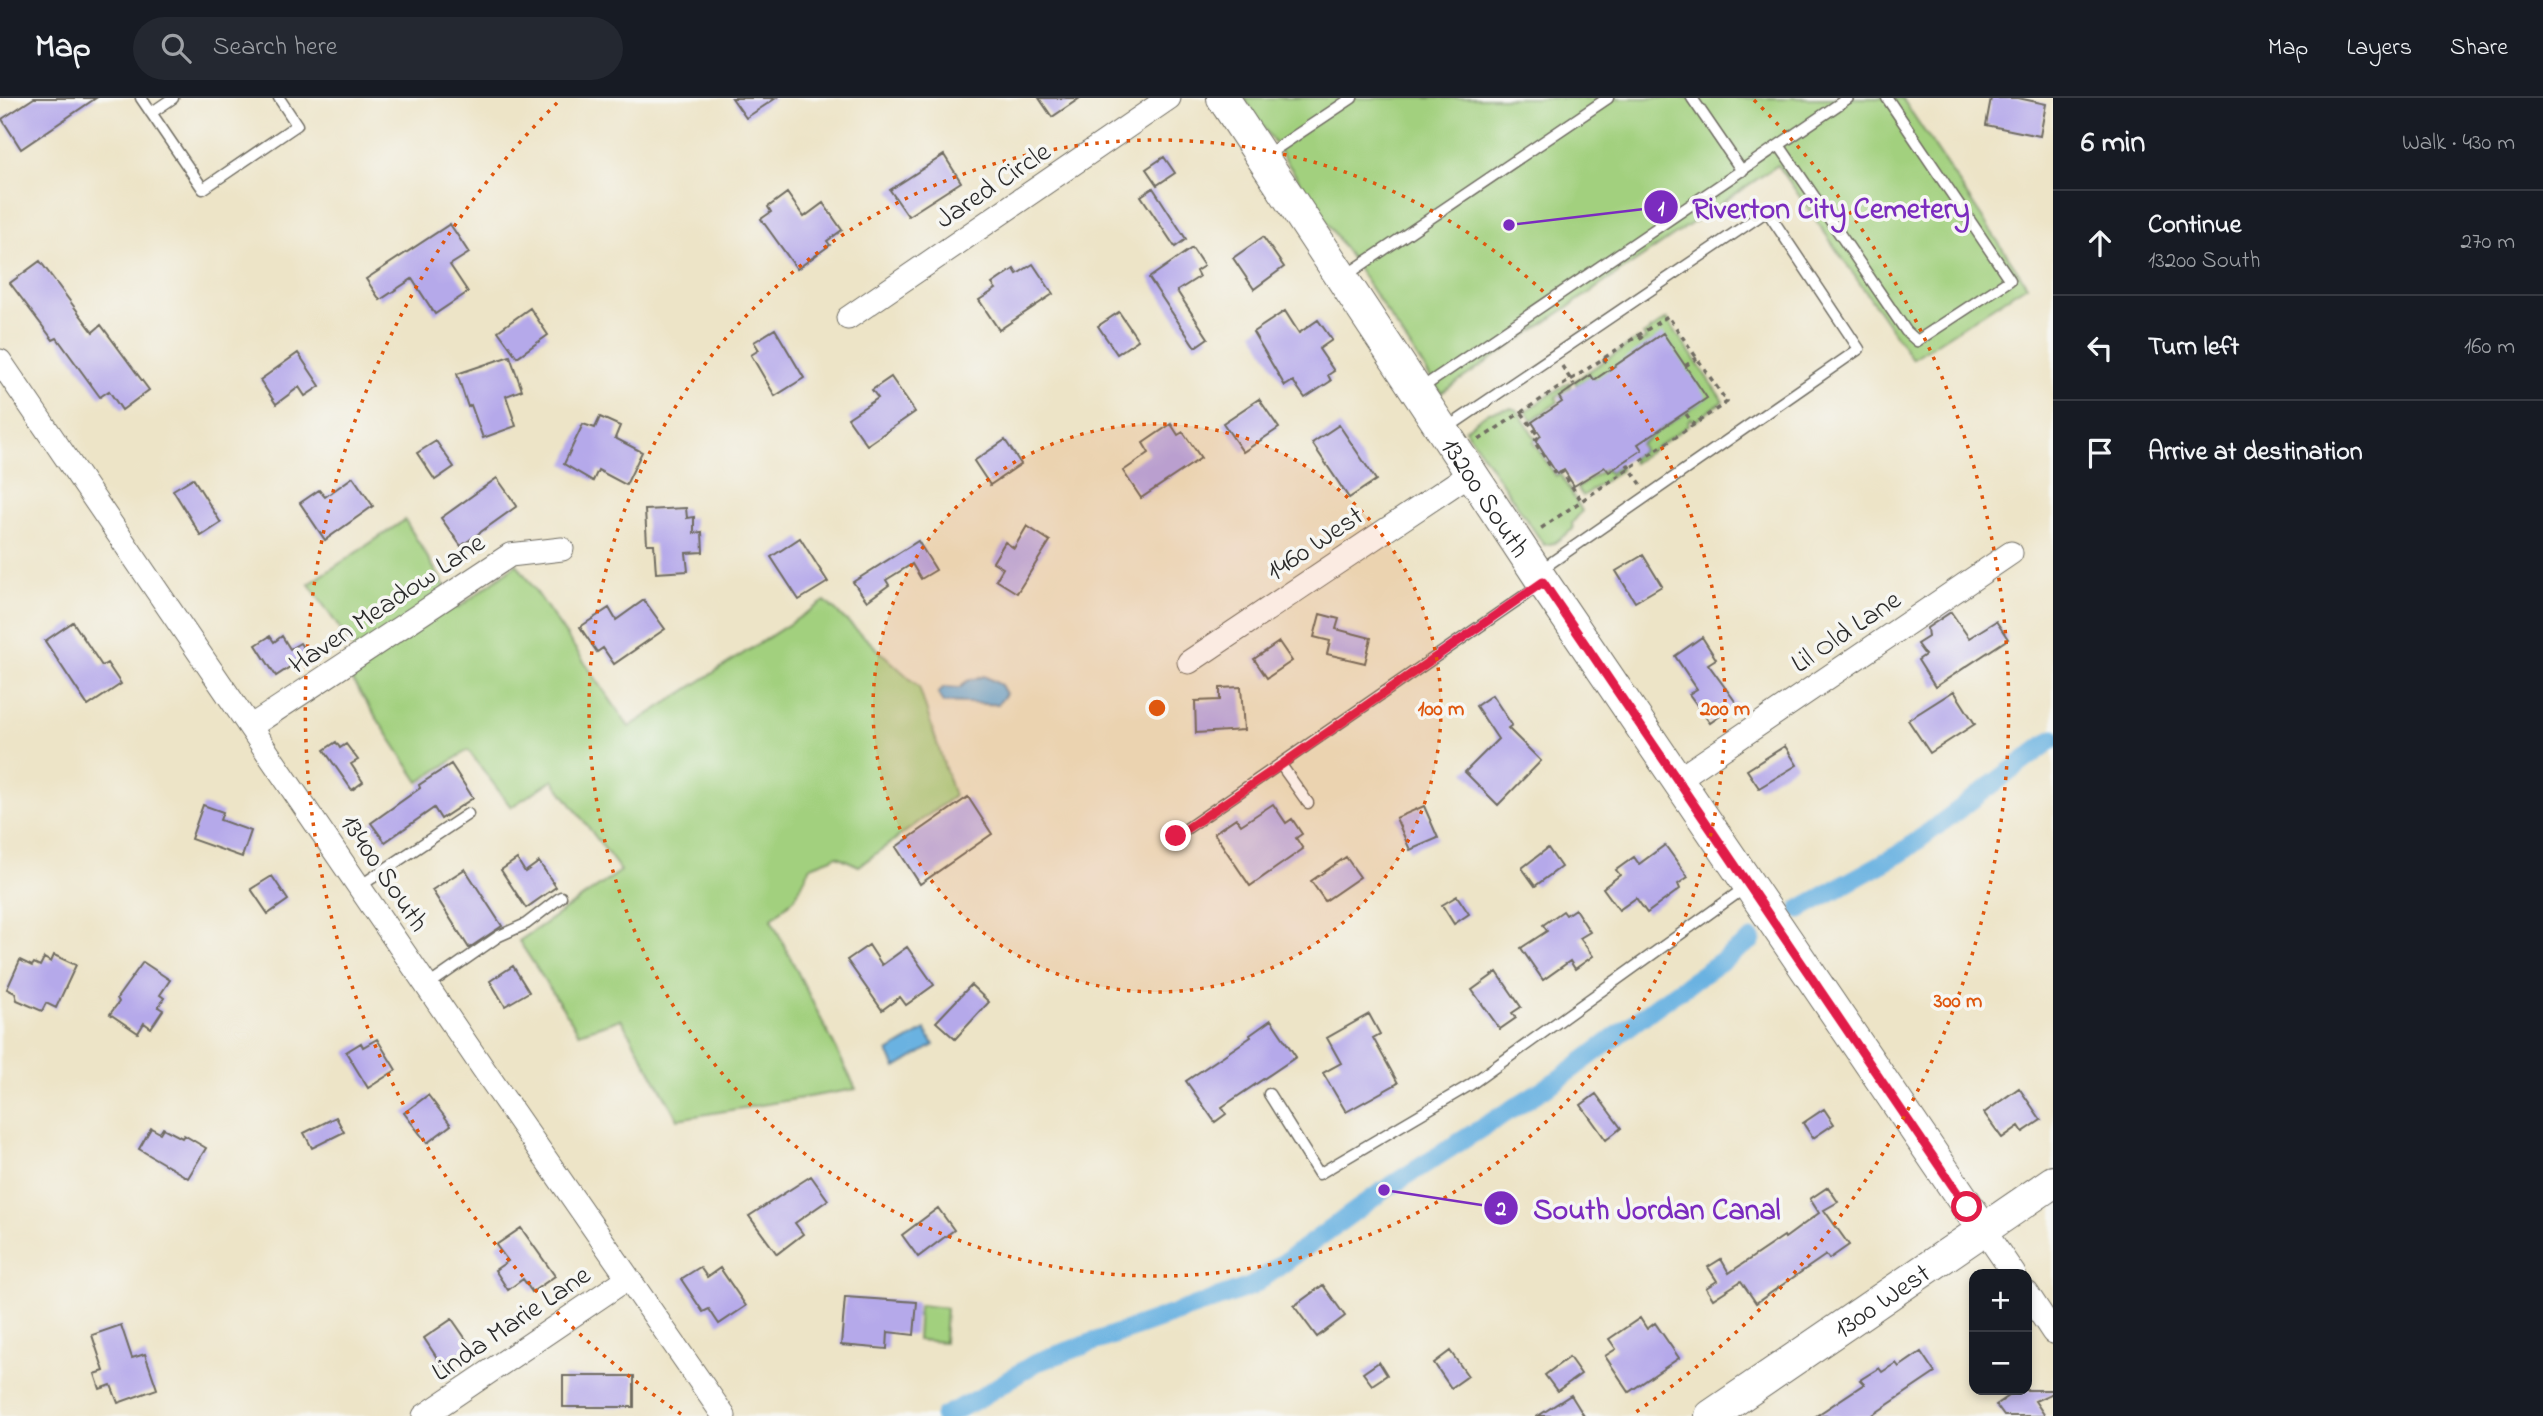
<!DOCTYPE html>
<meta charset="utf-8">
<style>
:root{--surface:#171b24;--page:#242831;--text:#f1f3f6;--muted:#9ea1a6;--line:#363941}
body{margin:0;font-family:"Indie Flower",sans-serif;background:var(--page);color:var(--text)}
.controls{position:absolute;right:21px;bottom:21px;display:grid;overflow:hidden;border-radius:14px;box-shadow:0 4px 10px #0003}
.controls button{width:63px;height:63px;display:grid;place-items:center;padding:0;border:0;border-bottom:2px solid var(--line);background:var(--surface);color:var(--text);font:35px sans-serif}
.stop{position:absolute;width:21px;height:21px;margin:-16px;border:5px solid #e11d48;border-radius:50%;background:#fff}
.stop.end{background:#e11d48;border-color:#fff;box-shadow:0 2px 7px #0008}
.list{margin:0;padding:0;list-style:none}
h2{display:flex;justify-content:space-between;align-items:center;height:91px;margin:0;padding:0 28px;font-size:30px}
h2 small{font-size:23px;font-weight:400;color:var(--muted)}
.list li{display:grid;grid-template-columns:46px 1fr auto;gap:21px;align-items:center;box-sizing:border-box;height:105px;padding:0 28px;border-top:2px solid var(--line)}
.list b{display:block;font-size:26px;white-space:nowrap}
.list p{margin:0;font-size:23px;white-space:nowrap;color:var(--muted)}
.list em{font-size:23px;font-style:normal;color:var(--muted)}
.icon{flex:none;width:38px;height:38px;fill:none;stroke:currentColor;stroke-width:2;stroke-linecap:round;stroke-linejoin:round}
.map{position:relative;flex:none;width:2053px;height:1318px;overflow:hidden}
header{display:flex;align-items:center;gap:42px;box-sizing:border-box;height:98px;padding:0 35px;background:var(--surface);border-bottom:2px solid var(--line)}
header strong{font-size:33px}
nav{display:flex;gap:38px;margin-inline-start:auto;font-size:24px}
.search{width:490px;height:63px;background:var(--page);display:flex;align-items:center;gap:18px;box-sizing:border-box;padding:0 24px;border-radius:38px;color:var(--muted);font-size:26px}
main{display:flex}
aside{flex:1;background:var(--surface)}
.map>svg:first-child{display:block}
</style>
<header>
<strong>Map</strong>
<div class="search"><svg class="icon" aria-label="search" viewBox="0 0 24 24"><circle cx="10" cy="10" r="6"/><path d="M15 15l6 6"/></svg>Search here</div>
<nav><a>Map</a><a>Layers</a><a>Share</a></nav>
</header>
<main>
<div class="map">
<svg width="2053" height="1318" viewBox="0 0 2053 1318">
<rect width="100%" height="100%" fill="#f6f6f2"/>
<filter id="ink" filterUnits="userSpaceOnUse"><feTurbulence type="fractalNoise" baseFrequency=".0143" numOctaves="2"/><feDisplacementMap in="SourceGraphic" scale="14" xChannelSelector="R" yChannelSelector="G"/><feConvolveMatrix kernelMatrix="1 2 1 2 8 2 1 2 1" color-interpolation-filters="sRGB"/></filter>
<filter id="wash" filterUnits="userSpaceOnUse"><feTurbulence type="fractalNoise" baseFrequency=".00686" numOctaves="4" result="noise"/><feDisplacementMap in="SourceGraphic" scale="28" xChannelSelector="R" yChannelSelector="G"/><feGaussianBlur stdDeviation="1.57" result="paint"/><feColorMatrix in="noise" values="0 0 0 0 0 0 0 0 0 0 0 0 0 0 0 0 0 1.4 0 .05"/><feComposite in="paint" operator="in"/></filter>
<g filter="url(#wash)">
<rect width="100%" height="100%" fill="#ede4c7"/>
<path fill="#a2d07e" stroke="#667e54" stroke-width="2" d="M1244 0H1902L2027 187 1912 261 1778 67 1441 295Z
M1667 221 1723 303 1694 324 1691 320 1688 323 1689 327 1633 365 1631 361 1643 352 1640 346 1706 300 1594 282 1591 278 1577 287 1574 283 1638 241 1640 244 1646 241 1643 237Z
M1569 284 1571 288 1556 299 1558 304 1532 322 1526 313Z
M1511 310 1517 312 1536 341 1533 344 1556 378 1560 376 1582 413 1572 425 1573 431 1554 445 1544 447 1465 331 1489 314Z
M1619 369 1621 372 1583 398 1577 390 1605 371 1609 375Z
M405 422 458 510 517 466 629 629 825 503 919 589 954 698 859 768 837 758 811 768 795 800 771 821 856 991 678 1021 621 921 579 935 519 843 621 773 553 682 511 709 468 652 419 684 351 581 367 570 309 486Z
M919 1207 946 1210 944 1244 917 1242Z"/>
<path fill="#6ab2e1" stroke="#4a6e86" stroke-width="2" d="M984 578 1001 587 1006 596 998 606C979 607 962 603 943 605L938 595 944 589 960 590 967 583Z
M925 932 934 947 896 970 888 954Z"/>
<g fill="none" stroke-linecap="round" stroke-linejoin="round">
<path stroke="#6ab2e1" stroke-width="19" d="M1800 811 1901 755 2053 641
M944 1318 978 1301 1037 1264 1252 1188 1384 1092 1559 981 1658 907 1752 842"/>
</g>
<g id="blocks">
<path fill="#b5a9ea" d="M34 0H96L21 51 2 21Z
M732 0H776L746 20Z
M1039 0H1080L1052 19Z
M1991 0H2018L2046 6 2040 38 1986 27Z
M944 57 961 84 908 118 890 92Z
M1164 59 1175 75 1157 87 1146 71Z
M1153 90 1186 141 1175 149 1141 98Z
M787 95 804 119 823 105 842 132 827 143 830 147 797 171 761 121 771 114 768 109Z
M450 126 469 155 450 167 468 194 435 216 412 181 380 202 366 181Z
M1263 139 1284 169 1254 191 1233 160Z
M1192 150 1204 168 1196 173 1199 179 1177 193 1208 240 1195 249 1149 180Z
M40 163 93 234 101 227 149 292 122 312 109 293 100 299 57 240 53 242 10 185Z
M1033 166 1053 196 999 232 979 202 996 191 992 186 1014 171 1017 176Z
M530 210 548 237 517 259 498 233Z
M1285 213 1299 235 1318 222 1332 242 1319 251 1334 273 1328 277 1331 283 1305 300 1293 283 1285 288 1253 234Z
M1119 214 1138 242 1117 256 1098 228Z
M775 231 804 280 775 298 751 257 759 252 754 244Z
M1663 235 1707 300 1638 346 1642 352 1609 374 1605 369 1574 388 1564 372 1557 376 1535 342 1541 338 1532 324 1562 304 1559 299 1591 277 1594 282Z
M298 255 320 288 305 298 299 289 276 306 260 282Z
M510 258 522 292 506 298 516 328 483 340 471 307 468 309 457 276Z
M891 279 915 314 867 347 848 320 878 300 872 292Z
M1259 301 1279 330 1243 354 1223 325Z
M600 319 620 328 615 340 642 354 626 387 598 372 593 383 564 366 583 326 595 330Z
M1171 326 1178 337 1183 334 1201 360 1141 400 1123 373 1149 355 1143 345Z
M1339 327 1376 382 1349 400 1312 345Z
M1005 342 1021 366 990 387 974 363Z
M436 343 454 369 435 382 417 355Z
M353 379 373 408 325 442 300 405 319 392 325 399Z
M193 380 221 425 201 438 173 392Z
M497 380 517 408 461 448 441 420Z
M686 410 687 420 694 419V435L702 434 703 454 686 455 688 473 656 475 654 446H647L645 412Z
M1027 428 1050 443 1017 495 996 482 1003 470 993 464 1005 444 1014 450Z
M800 440 828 484 799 502 771 459Z
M918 443 936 472 921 481 912 466 886 482 889 487 867 503 853 484Z
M1643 457 1662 488 1635 504 1616 473Z
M644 502 665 531 614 566 603 550 597 554 580 529 609 510 616 522Z
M1951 514 1969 540 1996 523 2008 541 1935 589 1918 562 1925 557 1917 546 1928 539 1927 530Z
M1320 516 1339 521 1336 531 1371 540 1365 565 1327 556 1330 543 1314 539Z
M73 524 102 568 107 565 121 586 88 608 45 543Z
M270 538 274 544 282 538 290 551 300 545 308 557 276 578 256 547Z
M1702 539 1716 561 1708 566 1737 606 1710 625 1689 596 1697 591 1675 558Z
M1279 544 1292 563 1267 580 1254 561Z
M1241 589 1244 632 1196 635 1195 603 1220 602V590Z
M1954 593 1975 626 1930 655 1908 622Z
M1492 597 1512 627 1508 630 1541 663 1498 707 1465 674 1498 641 1476 608Z
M336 644 340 650 346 646 358 662 351 666 363 684 352 692 324 652Z
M1785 648 1797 667 1759 690 1747 672Z
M451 666 473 700 441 721 434 710 385 744 371 725 420 690 419 687Z
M968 699 992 736 920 786 896 749Z
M1273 706 1286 725 1292 721 1302 736 1296 740 1303 751 1250 788 1214 735 1236 720 1241 727Z
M203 707 223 714 220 722 251 733 242 759 191 741Z
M1424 708 1438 740 1410 752 1396 720Z
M1665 747 1688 779 1678 786 1680 791 1647 815 1636 800 1619 812 1603 790 1620 777 1616 772 1634 759 1639 766Z
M1548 750 1561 769 1535 788 1522 770Z
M1346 759 1360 779 1325 803 1311 783Z
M517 761 525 774 539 764 556 789 526 810 501 772Z
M465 771 502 828 469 850 432 792Z
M272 778 288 802 268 816 251 791Z
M1457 798 1469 816 1454 826 1442 807Z
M1575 811 1590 834 1580 840 1593 858 1575 871 1570 863 1543 882 1521 850 1547 833 1543 827 1563 813 1566 817Z
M869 847 882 867 907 849 934 887 906 907 900 899 882 912 847 862Z
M54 857 76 867 56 910 46 905 42 913 17 902 15 895 7 891 20 862 32 868 34 865 40 868 44 860 51 864Z
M143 864 170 882 160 897 164 900 158 909 163 912 151 930 144 925 138 935 110 916 119 904 117 900Z
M513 868 529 894 505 908 490 883Z
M1497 874 1521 909 1512 915 1516 920 1500 931 1472 892Z
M971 887 989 904 955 941 936 924Z
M1369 916 1380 936 1373 940 1398 985 1346 1014 1323 975 1341 965 1327 940Z
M1271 922 1296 959 1222 1009 1226 1016 1215 1024 1186 983 1251 939 1250 937Z
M377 941 396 972 368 990 346 954 361 945 363 949Z
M2019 990 2041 1022 2023 1034 2019 1028 2002 1040 1984 1015Z
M1596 996 1621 1030 1606 1042 1581 1007Z
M428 997 451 1027 427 1045 404 1015Z
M1824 1011 1834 1026 1813 1040 1803 1025Z
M336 1019 344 1034 312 1050 304 1035Z
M151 1030 160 1035 163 1030 182 1040 184 1037 206 1050 188 1080 139 1051Z
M811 1078 828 1102 795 1125 803 1136 777 1156 749 1118Z
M1828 1089 1838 1104 1824 1112 1849 1147 1829 1161 1826 1157 1756 1205 1741 1183 1713 1201 1706 1190 1717 1183 1708 1169 1721 1161 1729 1175 1784 1138 1785 1140 1819 1115 1810 1101Z
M938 1110 954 1132 918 1159 902 1137Z
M521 1130 555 1178 532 1194 523 1181 508 1192 495 1172 508 1163 496 1147Z
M700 1169 707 1179 720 1170 746 1208 719 1226 709 1211 703 1214 681 1181Z
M1323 1187 1345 1218 1317 1239 1294 1208Z
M845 1199 917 1204 914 1237 888 1234 887 1251 841 1247Z
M1640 1220 1647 1231 1655 1225 1679 1260 1629 1294 1605 1258 1616 1251 1609 1241Z
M452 1221 472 1250 443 1269 424 1240Z
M121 1227 132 1260 145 1256 157 1291 118 1305 111 1287 100 1291 95 1276 104 1273 92 1237Z
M1450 1253 1468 1278 1451 1290 1434 1265Z
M1921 1254 1935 1275 1871 1318H1816L1864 1286 1860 1282 1879 1270 1882 1274 1896 1265 1899 1269Z
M1569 1259 1581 1276 1557 1293 1545 1277Z
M1379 1264 1387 1277 1372 1287 1363 1275Z
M563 1278H634V1309H563Z
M2018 1292H2053V1295L2035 1303 2045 1318H2004L1996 1307Z
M1571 1297 1584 1318H1538Z"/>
</g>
</g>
<g filter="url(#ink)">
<use href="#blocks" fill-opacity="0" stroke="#6f6c62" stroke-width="2"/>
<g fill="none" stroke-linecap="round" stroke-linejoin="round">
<defs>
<path id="lane" d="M141 0 203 91 297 27 279 0
M1692 0 1742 73
M151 15 173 0
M1779 47 1906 233 1917 243 2010 182 1887 0
M1265 58 1352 0
M1345 178 1608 0
M1420 291 1848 0
M1447 330 1767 113 1859 251 1539 473
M1281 667 1308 705
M1176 738 1541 486
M360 788 468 716
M427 888 499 838 526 826 561 799
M1269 996 1319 1076 1470 987 1746 789"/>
<path id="street" d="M848 220 1169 0
M0 263 491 982 724 1318
M1189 564 1471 375
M250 629 510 457 562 451
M1677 682 2011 455
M1983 1131 2014 1176
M2027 1195 2053 1234
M424 1318 628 1180"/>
<g id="secondary">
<path id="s1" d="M1223 0 1543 484 1983 1131"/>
<path id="s2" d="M1711 1318 2053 1084"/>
</g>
</defs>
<use href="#lane" stroke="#6f6c62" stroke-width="13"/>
<use href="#street" stroke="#6f6c62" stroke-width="25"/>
<use href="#secondary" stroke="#6f6c62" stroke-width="34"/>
<path stroke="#6f6c62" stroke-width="3.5" stroke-dasharray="5 5" stroke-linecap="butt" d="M1639 237 1646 245
M1603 260 1609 269
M1562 268 1574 287
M1685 268 1697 260
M1522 315 1539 339 1534 343 1556 377 1562 374 1581 402
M1686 316 1694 327
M1479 342 1668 218 1727 304 1540 431
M1627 366 1641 386"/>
<use href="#lane" stroke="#fff" stroke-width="10"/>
<use href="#street" stroke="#fff" stroke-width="23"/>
<use href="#secondary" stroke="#fff" stroke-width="32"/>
</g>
</g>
<g fill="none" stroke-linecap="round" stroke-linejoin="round" filter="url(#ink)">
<path stroke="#e11d48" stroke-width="9" d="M1176 738 1281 667 1543 484 1967 1109"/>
</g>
<circle cx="1157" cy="610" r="284" fill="#df570e" fill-opacity=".12"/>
<g fill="none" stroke="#df570e" stroke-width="3.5" stroke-dasharray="3.5 7">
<circle cx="1157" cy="610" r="284"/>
<circle cx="1157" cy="610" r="568"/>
<path d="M681 1316A852 852 0 0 1 560 2M1754 2A852 852 0 0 1 1633 1316"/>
</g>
<g text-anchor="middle" stroke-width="7" stroke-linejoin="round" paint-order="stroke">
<g font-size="28" fill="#2b2b2b" stroke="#f6f6f2">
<text transform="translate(992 86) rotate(-34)" y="10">Jared Circle</text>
<text dy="10" stroke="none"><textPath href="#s1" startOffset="478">13200 South</textPath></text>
<text transform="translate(1314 444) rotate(-34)" y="10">1460 West</text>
<text transform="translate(386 504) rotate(-34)" y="10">Haven Meadow Lane</text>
<text transform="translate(1845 532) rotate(-34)" y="10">Lil Old Lane</text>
<text transform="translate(386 774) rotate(56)" y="10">13400 South</text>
<text dy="10" stroke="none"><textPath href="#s2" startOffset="206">1300 West</textPath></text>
<text transform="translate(510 1224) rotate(-34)" y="10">Linda Marie Lane</text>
</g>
</g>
<circle cx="1157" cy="610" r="10" fill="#df570e" stroke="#f6f6f2" stroke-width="3.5"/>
<g font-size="21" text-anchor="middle" font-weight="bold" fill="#df570e" stroke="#f6f6f2" stroke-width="7" stroke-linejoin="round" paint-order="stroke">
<text x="1441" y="617">100 m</text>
<text x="1725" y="617">200 m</text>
<text x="1958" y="909">300 m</text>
</g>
<path fill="none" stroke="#7b2cbf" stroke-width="2.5" d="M1509 127L1661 109M1384 1092L1501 1110"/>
<g fill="#7b2cbf" stroke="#f6f6f2" stroke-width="2.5">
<circle cx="1509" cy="127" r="7"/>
<circle cx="1384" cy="1092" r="7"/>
<circle cx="1661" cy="109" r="18"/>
<circle cx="1501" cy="1110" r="18"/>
</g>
<g font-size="21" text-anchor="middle" font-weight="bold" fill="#fff">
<text x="1661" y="117">1</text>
<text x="1501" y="1117">2</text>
</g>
<g font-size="30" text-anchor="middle" font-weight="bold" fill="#7b2cbf" stroke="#f6f6f2" stroke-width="7" stroke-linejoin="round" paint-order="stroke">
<text x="1831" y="120">Riverton City Cemetery</text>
<text x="1657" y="1121">South Jordan Canal</text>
</g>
</svg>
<div class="controls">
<button>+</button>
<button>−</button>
</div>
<div class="stop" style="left:1967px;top:1109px"></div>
<div class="stop end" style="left:1176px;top:738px"></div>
</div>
<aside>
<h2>6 min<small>Walk · 430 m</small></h2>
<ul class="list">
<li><svg class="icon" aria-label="ahead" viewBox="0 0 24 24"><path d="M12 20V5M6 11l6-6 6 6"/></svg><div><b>Continue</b><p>13200 South</p></div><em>270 m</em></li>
<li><svg class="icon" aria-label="left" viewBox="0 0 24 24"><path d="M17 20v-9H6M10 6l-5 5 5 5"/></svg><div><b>Turn left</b></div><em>160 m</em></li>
<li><svg class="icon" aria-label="arrive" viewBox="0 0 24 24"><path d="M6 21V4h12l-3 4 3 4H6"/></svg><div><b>Arrive at destination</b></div></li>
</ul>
</aside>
</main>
